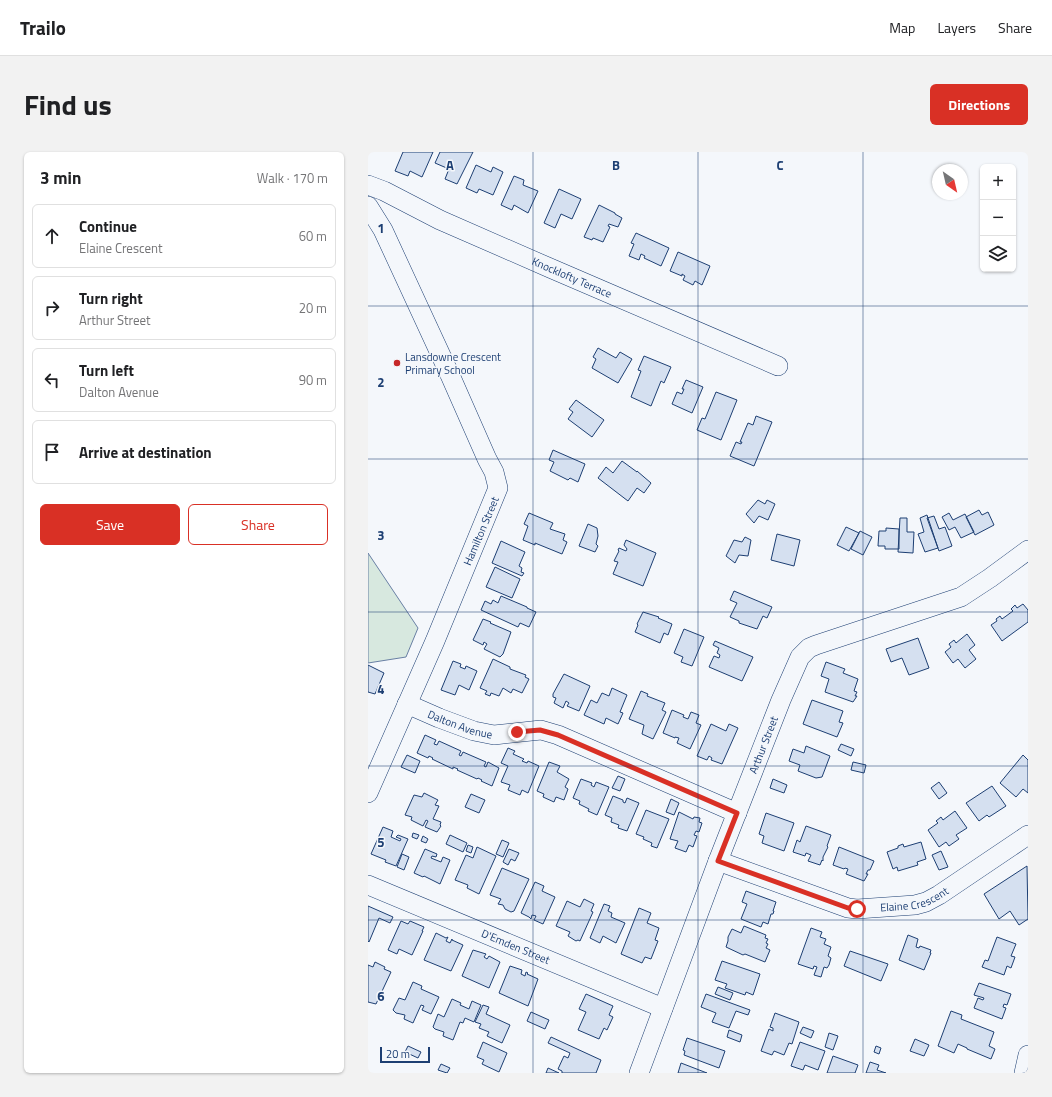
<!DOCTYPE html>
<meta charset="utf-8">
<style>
:root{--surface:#fff;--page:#f2f2f2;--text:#202124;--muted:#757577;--line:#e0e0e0;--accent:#d93025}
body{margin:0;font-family:"Titillium Web",sans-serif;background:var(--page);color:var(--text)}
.controls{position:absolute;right:12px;top:12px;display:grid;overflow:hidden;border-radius:6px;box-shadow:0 1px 3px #0004}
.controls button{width:36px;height:36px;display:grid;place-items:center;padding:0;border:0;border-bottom:1px solid var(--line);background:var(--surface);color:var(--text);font:20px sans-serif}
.compass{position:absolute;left:564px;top:12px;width:36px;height:36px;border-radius:50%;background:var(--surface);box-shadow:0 1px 3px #0004;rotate:146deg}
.scale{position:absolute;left:12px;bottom:10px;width:50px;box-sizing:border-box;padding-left:4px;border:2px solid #1d3f73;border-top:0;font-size:11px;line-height:14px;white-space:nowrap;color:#1d3f73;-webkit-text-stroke:3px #f4f7fb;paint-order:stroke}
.stop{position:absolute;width:12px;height:12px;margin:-9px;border:3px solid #d93025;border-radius:50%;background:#fff}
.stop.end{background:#d93025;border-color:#fff;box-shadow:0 1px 4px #0008}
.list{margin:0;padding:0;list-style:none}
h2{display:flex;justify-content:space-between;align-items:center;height:52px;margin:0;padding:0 16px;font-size:17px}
h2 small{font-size:13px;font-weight:400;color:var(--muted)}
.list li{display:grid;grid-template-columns:26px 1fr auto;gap:12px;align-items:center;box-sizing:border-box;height:64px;margin:0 8px 8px;padding:0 8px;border:1px solid var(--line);border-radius:6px}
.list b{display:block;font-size:15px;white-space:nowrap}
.list p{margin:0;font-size:13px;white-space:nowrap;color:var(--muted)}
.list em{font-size:13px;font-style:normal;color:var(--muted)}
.actions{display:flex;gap:8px;padding:12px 16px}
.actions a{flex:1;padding:9px 0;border:1px solid var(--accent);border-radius:6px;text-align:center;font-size:14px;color:var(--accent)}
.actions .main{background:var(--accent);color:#fff}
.icon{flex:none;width:22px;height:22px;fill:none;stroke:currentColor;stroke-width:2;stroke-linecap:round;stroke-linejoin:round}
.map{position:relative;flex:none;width:660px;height:921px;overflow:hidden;border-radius:6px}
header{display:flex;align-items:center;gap:24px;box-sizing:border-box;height:56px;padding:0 20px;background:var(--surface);border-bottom:1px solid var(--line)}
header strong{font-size:19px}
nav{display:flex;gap:22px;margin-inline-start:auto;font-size:14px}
.intro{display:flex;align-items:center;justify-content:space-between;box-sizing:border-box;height:96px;padding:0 24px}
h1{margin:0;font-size:28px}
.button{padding:10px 18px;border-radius:6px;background:var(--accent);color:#fff;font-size:14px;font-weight:700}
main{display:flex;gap:24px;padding:0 24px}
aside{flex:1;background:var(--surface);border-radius:6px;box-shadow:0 1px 3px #0004}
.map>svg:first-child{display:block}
</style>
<header>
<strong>Trailo</strong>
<nav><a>Map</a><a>Layers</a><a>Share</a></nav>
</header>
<div class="intro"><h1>Find us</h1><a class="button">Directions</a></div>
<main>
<aside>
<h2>3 min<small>Walk · 170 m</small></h2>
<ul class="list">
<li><svg class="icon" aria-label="ahead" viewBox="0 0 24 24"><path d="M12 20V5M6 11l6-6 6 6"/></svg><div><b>Continue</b><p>Elaine Crescent</p></div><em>60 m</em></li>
<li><svg class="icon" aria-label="right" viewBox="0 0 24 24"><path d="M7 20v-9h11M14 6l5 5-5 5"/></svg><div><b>Turn right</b><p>Arthur Street</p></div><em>20 m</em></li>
<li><svg class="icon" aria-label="left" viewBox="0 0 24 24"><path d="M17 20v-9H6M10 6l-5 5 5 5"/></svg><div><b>Turn left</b><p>Dalton Avenue</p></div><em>90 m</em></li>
<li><svg class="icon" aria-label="arrive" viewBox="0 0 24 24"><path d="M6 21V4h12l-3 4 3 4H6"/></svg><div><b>Arrive at destination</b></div></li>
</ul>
<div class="actions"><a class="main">Save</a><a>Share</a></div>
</aside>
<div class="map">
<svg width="660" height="921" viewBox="0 0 660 921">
<rect width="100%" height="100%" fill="#f4f7fb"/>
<path fill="#d7e8df" stroke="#687fa3" d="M0 401 50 476 38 505 0 511Z"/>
<path fill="#d5e0f0" stroke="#1d3f73" d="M35 0H65L54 25 42 19 40 24 27 19Z
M72 0H105L89 32 77 27 81 17 67 11Z
M108 13 123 20 125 15 135 20 125 43 111 37 109 41 98 36Z
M146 24 156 28 155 33 170 39 160 61 146 53 144 58 133 53Z
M191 37 213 47 204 67 193 62 187 76 176 71Z
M231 53 247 61V62L254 66 250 75 241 72 240 74 242 75 235 90 225 86 224 88 216 85Z
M268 81 301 96 293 114 276 106 277 104 273 102 271 108 261 104 266 92 263 91Z
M310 100 342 114 334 133 327 129 325 133 315 128 317 124 314 122V124L302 119Z
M230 196 248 206 252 200 264 207 250 231 224 216 228 207 225 205Z
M276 204 303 215 296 231 293 229 283 254 263 245 273 219 270 218Z
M318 228 335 235 324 261 304 252 309 240 314 242 316 237H314Z
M348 240 369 248 353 288 329 278 334 266 337 267Z
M208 248 236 268 224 285 200 267 205 260 201 257Z
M388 264 404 270 386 314 362 304 368 290 373 292 374 290H372L380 271 385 273Z
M185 298 217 312 210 330 202 326 200 328 182 319 186 310 181 308Z
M254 309 269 320V319L283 331 276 341 269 336 260 349 230 326 238 315 245 321Z
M390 348 397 352 399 348 407 352 400 368 391 364 386 371 378 362Z
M611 358 614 363 620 360 626 373 607 383 598 365Z
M161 361 185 371 182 377 197 382 195 388 199 390 194 402 167 391V393L155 388 160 374 156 372Z
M581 361 585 368 597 362 606 380 593 386 587 375 581 378 574 365Z
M559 363 570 396 557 400 550 382 556 380 552 366Z
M566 364 571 377 577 375 584 394 571 399 559 366Z
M532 366H539V380H546L545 401 530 400Z
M220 372 229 376 230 384 228 392 230 394 227 400 211 394Z
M478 375 491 381 481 399 469 393Z
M518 376 531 377V397H517V394H510L511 379H518Z
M492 379 504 385 495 403 483 397Z
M409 382 432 388 426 414 403 408Z
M377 385 383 388 380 404 371 403 367 411 358 404 366 388 374 390Z
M258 388 288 401 275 434 245 422 250 410 246 409 251 399 250 398 251 396 258 399 259 397 256 393Z
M133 389 157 400 151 414 154 416 153 420 156 421 154 424 124 411Z
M127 415 152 427 144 446 118 435Z
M366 439 404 455 399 466 395 464 389 477 371 471V469L362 465 369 451 362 448Z
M133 444 159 455V456L168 460 161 475 152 471 150 475 113 458 117 449 123 452 125 448 130 451Z
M655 452 660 458V470L634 489 623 473 629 469 628 467 632 464 634 467 645 459 643 457 647 453 649 456Z
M275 460 291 465 290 466 304 472 300 483 296 481 292 491 267 480 270 473 269 472Z
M115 467 123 470 122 471 143 480 135 502 132 505 116 497 119 492 116 490 115 493 105 488Z
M316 477 336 485 324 514 313 510 315 505 306 501Z
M599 482 607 493 601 498 608 507 597 516 590 507 585 511 577 500 583 495 581 492 586 488 588 491Z
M550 486 561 516 541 523 534 506 523 510 518 497Z
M347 489 385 505 374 529 341 515 346 504 351 506 352 503 349 501 351 496 345 493Z
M125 507 142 515V517L158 523 157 525 161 527 154 541 145 537 143 541 135 536 131 544 123 541 122 544 117 542 119 539 112 536Z
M85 509 93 512 92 515 97 517 98 514 109 519 101 538 91 533 87 543 73 538Z
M458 510 477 517 475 521 490 527 486 539 489 540 487 544H489L485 550 457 540 461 527 453 524Z
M0 513 16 521 7 542 0 540Z
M196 522 222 534 211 559 199 554 201 551 198 549 195 556 186 551 188 546 185 545V542Z
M244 536 259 543 252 560 255 561 250 572 238 566 236 572 216 563 223 548 229 551 234 541 241 544Z
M273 539 280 542 279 544 297 551 294 558 298 560 285 587 274 582 276 573 261 567Z
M444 548 475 559 471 570 475 571 469 585 435 572Z
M304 558 316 563 315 565 320 567 323 560 331 563 328 571 333 573 322 597 309 591 311 586 307 585V586L295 581Z
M343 572 358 579 361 572 370 576 354 612 343 608 344 606 341 604 339 608 329 604Z
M57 583 68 588 66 592 69 593 71 589 93 599 91 603 93 604 95 600 118 610 116 614 118 615 120 610 131 616 124 634 113 629 114 628 110 626 109 627 89 618 90 617 85 615V617L64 607 65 606 61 604 60 606 49 601Z
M473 592 486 597 483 604 470 598Z
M438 594 462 604 454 625 448 626 430 619 432 613 421 609 425 597 436 601Z
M140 596 147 599 145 602 156 607 154 609 159 611 160 609 171 614 160 641 154 638 152 643 140 638 142 633 133 630 140 614 133 611Z
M39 603 52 609 47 621 33 615Z
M655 603 660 608V641L655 637 648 645 632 631Z
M181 610 192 614 189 620 201 627 197 635 200 637 196 648 188 645 186 650 175 645 176 642 169 639Z
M485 610 498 613 496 621 483 618Z
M250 624 257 627 252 639 244 636Z
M213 627 224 631 223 633 226 635 228 630 241 635 229 663 220 659 221 657 211 652 212 649 205 646Z
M405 627 419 633 416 641 402 636Z
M571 630 579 641 571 647 563 636Z
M624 634 638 654 621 665 619 663 611 669 598 651Z
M56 641 70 648 67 653 71 654 65 667 73 670 72 673 73 674 69 680 57 675 60 669 58 668 55 674 43 668 44 665 37 663 46 643 54 645Z
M103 642 117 648 111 661 97 655Z
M245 644 255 648V650L257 651 259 646 271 651 259 679 250 676 251 673 243 670 244 666 237 663Z
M303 647 311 651 306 663 298 660Z
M278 658 301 667 289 696 283 694 284 691 275 687 276 685 268 682Z
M587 659 599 676 588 683 591 687 581 694 578 690 571 695 560 678 570 671 568 669 573 665 575 668Z
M311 660 325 667 326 665 332 666 331 670 334 671 331 680 328 679 326 683 329 684 325 695 321 693 318 700 307 696 310 689 302 687Z
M398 661 426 671 416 699 394 691 396 684 391 682Z
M438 674 463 683 459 694 460 695 455 705V709L454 708 452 713 440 709 443 703 438 701 437 704 425 700 429 688 432 690Z
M15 675 25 679 23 685 32 689 33 687 28 685 30 683 40 687 28 714 17 710 18 708 3 702Z
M45 681 51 683 49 687 44 685Z
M82 683 99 691 95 700 78 692Z
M55 684 60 687 58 691 53 689Z
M134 688 141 691 135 705 128 702Z
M553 690 558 707 549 710 550 713 530 719 529 715 525 717 519 700 530 696V694L535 692 536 695Z
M100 693 105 695 103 701 98 699Z
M109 695 128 704 111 742 99 736 100 733 87 728 98 703 105 706Z
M471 695 506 709 502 718H500L498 722H500L496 729 478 722 480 717 477 716 476 717 465 713Z
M57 697 69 702 68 705 64 704 63 706 73 710 75 705 82 708 72 732 56 724 55 725 46 721Z
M141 697 151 701 147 709 143 707 140 713 135 710Z
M573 699 580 715 571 718 564 703Z
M34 702 41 705 36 718 29 715Z
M659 714 660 767 651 773 642 759 631 767 616 742Z
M134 716 161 727 146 759 143 760 137 757 135 753 130 752 133 747 122 743Z
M167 730 176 734 174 739 187 745 175 772 166 768 168 764 164 763 163 767 161 765 153 761Z
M378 739 408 750 405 759H406L405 762H403L400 772 395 770 393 775 373 767 379 752 374 750Z
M216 747 226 752 223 759 225 760 212 789 210 788 208 789 200 784 202 780 188 774 199 749 212 755Z
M236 752 242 754 240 759 244 761 243 765 257 771 248 791 235 784 232 791 222 786Z
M0 754 25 765 22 771 11 766 1 790 0 789Z
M271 756 283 761 279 771 291 776 287 788 290 789 283 807 277 805 274 811 253 802Z
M33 769 40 772 42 769 56 775 54 779H55L44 803 31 797 29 802 20 798Z
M376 774 398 783 397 786 400 787 398 791 400 792 398 796 402 798 397 810 377 802 375 803 358 795 360 789V785L364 777 373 781Z
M443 776 454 780 452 785 458 787 456 792 463 795 460 804 463 806 461 813 459 816 456 815 453 825 446 823 449 815 446 814 445 817 430 812Z
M68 781 78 786 80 785 78 789 82 791 84 787V788L95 793 83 819 56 808Z
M540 783 550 787 548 795 551 796 552 794 563 798 562 801H563L556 818 531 808Z
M629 785 648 792 643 804 647 805 643 816 639 814 636 823 614 815 617 808 620 809Z
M105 798 118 802 116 805 119 807 121 804 132 810 121 836 94 824Z
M482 799 520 812 513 829 476 814Z
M354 809 392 822 385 843 378 840 377 843 357 836 359 832 347 828Z
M7 810 17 815 16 817 23 820 8 852 0 850V813L5 815Z
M142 814 154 818 153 822 157 824 158 820 160 821 159 822 170 827 160 854 131 841Z
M45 830 54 834 53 837 71 845 63 862 54 858 56 854 53 853 45 871 36 867 37 863 28 861 25 858 31 846 37 848Z
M611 831 643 842 639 853 636 852 635 855 638 856 634 867 606 856 610 846 615 848 616 846 606 843Z
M350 835 365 841 362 848 347 842Z
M218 842 245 854 241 863 245 865 239 878 236 876 231 887 210 878 218 860 211 857Z
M338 842 382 858 380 863 368 859 361 876 344 870 348 861 333 855Z
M84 847 93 851 92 853 101 857 104 849 113 853 106 870 97 866 95 871 92 870 85 888 75 884 76 880 67 877 65 875 70 862 76 865Z
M115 853 121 855 118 862 142 873 134 891 119 884 121 880 111 876 113 872 107 870Z
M583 859 594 863 593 867 626 880 621 894 627 897 623 907 599 897V896L590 892 586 901 570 894Z
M163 860 181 868 177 877 159 869Z
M407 861 431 870 424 892 421 891 416 903 406 899 404 903 393 899 401 877 405 879V876L402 875Z
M435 875 446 879 443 886 432 881Z
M361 878 374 883 372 890 359 885Z
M461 881 470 884 465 898 457 895Z
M183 885 233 908 228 921H194V919L190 917 196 904 200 906 202 901 180 891Z
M319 886 357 899 351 916 316 903 317 899 315 898Z
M547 887 561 893 556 904 542 899Z
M115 890 139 901 131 920 114 912 116 908 109 905Z
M432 890 457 899 450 918 437 913 435 918 423 914Z
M40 894 53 900 50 906 37 900Z
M508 894 513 896 511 902 506 900Z
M465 904 490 913 487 921H459Z
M502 910 511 913 509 918 518 921H498Z
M313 911 339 921H310Z
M73 912 82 916 79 921 70 918Z
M180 916 191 921H178Z"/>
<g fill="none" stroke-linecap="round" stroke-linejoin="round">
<defs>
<g id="minor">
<path id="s1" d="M0 33 16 39 72 68 182 116 410 214"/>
<path d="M0 54 15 78 82 223 119 307 126 320 130 336 67 489 0 641"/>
<path id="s2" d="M39 552 71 566 106 579 126 583 173 578 190 583 369 661"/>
<path id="s3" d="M350 709 480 756 489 757 547 753 558 750 571 743 660 683"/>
<path id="s4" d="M0 733 295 856"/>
<path id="s5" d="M271 921 350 709 413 548 432 505 441 496 448 493 593 445 622 426 660 398"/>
<path d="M656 921 660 903"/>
</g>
</defs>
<use href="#minor" stroke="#1d3f73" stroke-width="20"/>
<use href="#minor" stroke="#f4f7fb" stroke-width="19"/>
</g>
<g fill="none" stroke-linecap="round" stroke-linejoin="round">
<path stroke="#d93025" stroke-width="5" d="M149 580 172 578 190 583 369 661 350 709 480 756 489 757"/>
</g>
<path fill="none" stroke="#1d3f73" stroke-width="1" stroke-opacity="0.55" d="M165 0V921M330 0V921M495 0V921M0 154H660M0 307H660M0 460H660M0 614H660M0 768H660"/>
<circle fill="#c62828" stroke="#f4f7fb" stroke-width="1.5" cx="29" cy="211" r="4"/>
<g text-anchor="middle" stroke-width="3" stroke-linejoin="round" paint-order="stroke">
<g font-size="11" fill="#1d3f73" stroke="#f4f7fb">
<text dy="4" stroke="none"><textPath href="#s1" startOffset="224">Knocklofty Terrace</textPath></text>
<text transform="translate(113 379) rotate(-67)" y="4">Hamilton Street</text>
<text dy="4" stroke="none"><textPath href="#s2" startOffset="57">Dalton Avenue</textPath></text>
<text dy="4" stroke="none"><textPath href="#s5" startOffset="351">Arthur Street</textPath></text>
<text dy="4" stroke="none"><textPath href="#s3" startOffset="206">Elaine Crescent</textPath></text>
<text dy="4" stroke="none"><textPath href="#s4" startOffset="160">D'Emden Street</textPath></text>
</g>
<g font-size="11" fill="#1d3f73" stroke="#f4f7fb" text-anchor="start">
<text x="37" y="209">Lansdowne Crescent<tspan x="37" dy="13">Primary School</tspan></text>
</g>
</g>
<g font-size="13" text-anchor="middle" font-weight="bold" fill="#1d3f73" stroke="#f4f7fb" stroke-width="3" stroke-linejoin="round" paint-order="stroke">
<text x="82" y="18">A</text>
<text x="248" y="18">B</text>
<text x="412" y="18">C</text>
<text x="13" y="81">1</text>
<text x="13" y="235">2</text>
<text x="13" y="388">3</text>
<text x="13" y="542">4</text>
<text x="13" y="695">5</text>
<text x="13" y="849">6</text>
</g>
</svg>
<div class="controls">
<button>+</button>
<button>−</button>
<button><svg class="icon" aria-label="layers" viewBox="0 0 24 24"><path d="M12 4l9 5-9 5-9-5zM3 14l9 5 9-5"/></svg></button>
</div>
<svg class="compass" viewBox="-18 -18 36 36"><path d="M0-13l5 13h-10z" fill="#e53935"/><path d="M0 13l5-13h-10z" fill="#757577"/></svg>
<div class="scale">20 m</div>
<div class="stop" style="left:489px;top:757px"></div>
<div class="stop end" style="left:149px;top:580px"></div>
</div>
</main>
